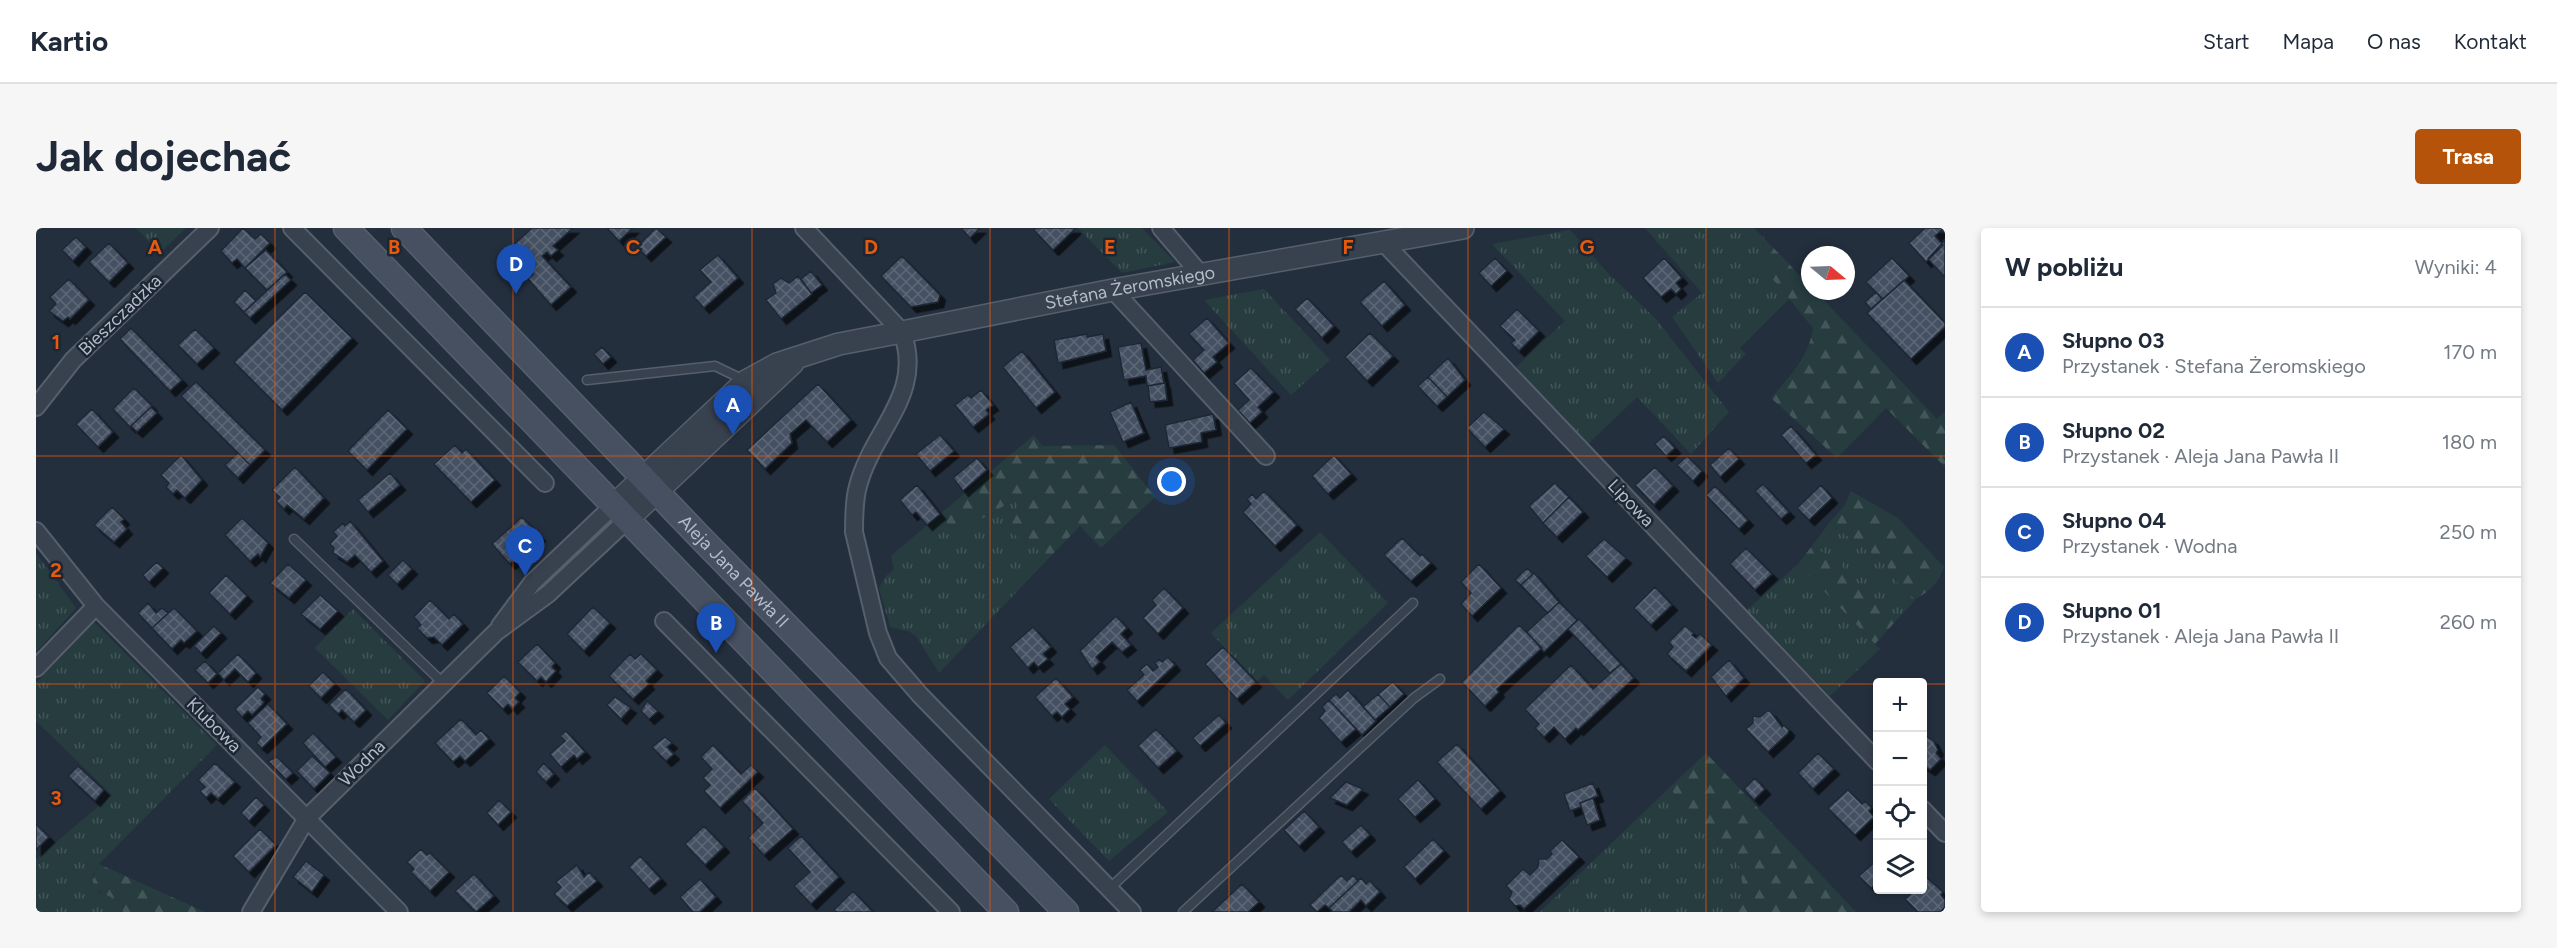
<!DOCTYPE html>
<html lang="pl">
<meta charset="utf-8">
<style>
:root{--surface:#fff;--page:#f6f6f7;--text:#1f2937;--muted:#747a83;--line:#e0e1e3;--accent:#b45309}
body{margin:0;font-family:Figtree,sans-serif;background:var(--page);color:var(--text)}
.controls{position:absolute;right:18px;bottom:18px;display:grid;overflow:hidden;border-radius:6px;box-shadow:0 3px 9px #0003}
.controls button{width:54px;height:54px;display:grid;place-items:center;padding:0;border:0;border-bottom:2px solid var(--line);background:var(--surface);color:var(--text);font:30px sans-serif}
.compass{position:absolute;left:1765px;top:18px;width:54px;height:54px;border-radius:50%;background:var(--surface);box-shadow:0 3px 9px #0003;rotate:109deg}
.you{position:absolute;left:1136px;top:254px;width:21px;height:21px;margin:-15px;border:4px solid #fff;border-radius:50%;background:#1a73e8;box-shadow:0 0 0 9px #1a73e833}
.badge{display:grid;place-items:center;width:39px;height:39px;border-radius:50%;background:var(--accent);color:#fff;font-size:20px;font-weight:700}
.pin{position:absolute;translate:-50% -50px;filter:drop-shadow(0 2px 3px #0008)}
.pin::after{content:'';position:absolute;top:32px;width:21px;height:18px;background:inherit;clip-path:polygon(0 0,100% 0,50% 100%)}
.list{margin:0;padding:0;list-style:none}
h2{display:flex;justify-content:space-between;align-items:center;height:78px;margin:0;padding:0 24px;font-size:26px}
h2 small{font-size:20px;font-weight:400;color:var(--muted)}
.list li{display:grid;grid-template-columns:39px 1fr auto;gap:18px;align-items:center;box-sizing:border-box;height:90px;padding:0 24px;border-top:2px solid var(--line)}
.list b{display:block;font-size:22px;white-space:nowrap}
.list p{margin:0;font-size:20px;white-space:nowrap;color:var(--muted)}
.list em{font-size:20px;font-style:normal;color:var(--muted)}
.icon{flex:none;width:33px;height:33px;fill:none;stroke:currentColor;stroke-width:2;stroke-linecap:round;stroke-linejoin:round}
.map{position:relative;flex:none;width:1909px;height:684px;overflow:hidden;border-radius:6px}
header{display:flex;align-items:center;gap:36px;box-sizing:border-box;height:84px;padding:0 30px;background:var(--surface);border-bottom:2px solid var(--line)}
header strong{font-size:28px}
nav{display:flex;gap:33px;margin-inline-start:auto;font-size:21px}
.intro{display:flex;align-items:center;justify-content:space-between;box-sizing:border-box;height:144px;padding:0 36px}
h1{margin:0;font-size:42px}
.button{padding:15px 27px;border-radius:6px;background:var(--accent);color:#fff;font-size:21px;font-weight:700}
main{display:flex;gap:36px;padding:0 36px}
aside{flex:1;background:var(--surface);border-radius:6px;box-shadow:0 3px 9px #0003}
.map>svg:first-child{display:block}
</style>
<header>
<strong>Kartio</strong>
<nav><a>Start</a><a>Mapa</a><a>O nas</a><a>Kontakt</a></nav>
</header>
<div class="intro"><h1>Jak dojechać</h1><a class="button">Trasa</a></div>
<main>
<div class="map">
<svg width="1909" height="684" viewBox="0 0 1909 684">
<defs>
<pattern id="grass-tufts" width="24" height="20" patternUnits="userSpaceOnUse" patternTransform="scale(1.5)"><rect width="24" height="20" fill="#263c3f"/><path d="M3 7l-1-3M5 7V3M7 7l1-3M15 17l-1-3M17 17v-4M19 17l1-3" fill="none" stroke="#435659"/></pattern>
<pattern id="forest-firs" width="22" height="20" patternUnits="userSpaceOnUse" patternTransform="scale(1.5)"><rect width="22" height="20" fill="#263c3f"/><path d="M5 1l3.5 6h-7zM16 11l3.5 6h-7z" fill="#435659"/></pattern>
<pattern id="building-cross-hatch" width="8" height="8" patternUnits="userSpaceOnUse" patternTransform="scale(1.5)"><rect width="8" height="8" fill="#455162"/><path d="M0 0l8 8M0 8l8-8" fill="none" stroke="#5d6877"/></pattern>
<filter id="shadow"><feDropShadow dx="5.5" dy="5.5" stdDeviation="0" flood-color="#0009"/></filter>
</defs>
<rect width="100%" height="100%" fill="#242f3e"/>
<path fill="url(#grass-tufts)" d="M100 0H150L124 25Z
M1042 0H1106L1139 34 1086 45Z
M1609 0H1718L1727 9C1723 32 1739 53 1753 71L1704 120 1710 126 1682 155 1636 89 1666 65Z
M1534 2 1570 43 1620 91 1693 184 1655 226 1601 169 1552 216 1480 139 1529 93 1456 16Z
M1228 61 1294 132 1255 167 1168 72Z
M977 272 981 274 982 282 978 291 1013 330 903 445 880 408 874 404 854 399 843 360 850 348 858 342 855 328 904 286 915 300 950 289Z
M1793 295 1848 334 1867 363 1880 371 1858 395 1801 333 1776 318Z
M1284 304 1352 375 1252 472 1228 447 1220 454 1175 405Z
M0 325 40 380 0 424Z
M1762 336 1844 421 1794 468 1711 382Z
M317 381 389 453 352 492 279 420Z
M58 394 181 517 63 636 57 647 62 663 86 674 87 684H0V631L76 567 0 493V455Z
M1069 517 1132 584 1073 633 1013 571Z
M1633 560 1703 636 1707 660 1700 684H1504Z"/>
<path fill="url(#forest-firs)" d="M1727 9 1774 58V63H1779L1901 191 1909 184V239L1850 180 1801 230 1735 170C1754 148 1773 129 1777 100L1736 50 1725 32Z
M998 207 1006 218 1078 217 1119 269 1065 320 1044 298 1013 330C1004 320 977 312 976 301 975 291 982 284 981 274L977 272 950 289 915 300 904 286Z
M1815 263 1862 290 1908 339C1902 355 1895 362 1880 371L1867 363 1848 334 1793 295 1809 277Z
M1776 318 1801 333 1858 395 1839 416 1762 336Z
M1670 525 1820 684H1700L1707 660 1703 636 1633 560Z
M63 636 169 684H87L86 674C65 664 49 662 63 636Z"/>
<path fill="url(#building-cross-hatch)" stroke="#1f2835" stroke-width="1.5" filter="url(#shadow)" d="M207 0 219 11 225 6 234 15 209 40 201 31 196 35 185 23Z
M496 0H537L517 18 522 22 515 28 511 24 506 28 535 59 515 77 492 51 497 46 492 41 490 43 471 23Z
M571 0H597L583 13Z
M620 0 630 9 610 28 601 19Z
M925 0H944L934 10Z
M1000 0H1039V1L1017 22 998 2Z
M1889 0H1908L1899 8 1907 17 1890 34 1873 15Z
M40 9 50 19 37 33 26 22Z
M1909 12V49L1892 31Z
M73 15 92 35 73 54 53 34Z
M230 22 251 44 231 62 209 40Z
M682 27 702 50 668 80 658 69 675 54 664 42Z
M866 28 904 67 902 74 875 79 845 48Z
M1459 30 1471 43 1455 58 1443 45Z
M1628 30 1646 50 1640 55 1645 61 1640 66 1635 61 1625 69 1607 50Z
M1856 30 1873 48 1847 71 1830 54Z
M775 43 786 57 775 65 765 51Z
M249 46 255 52 214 90 208 84Z
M762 48 776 66 745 91 730 72 740 65 737 56 745 50 753 55Z
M33 51 53 72 34 91 32 89 27 93 13 83 20 76 14 69Z
M1868 52 1909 95V99L1875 131 1831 85Z
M1348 53 1369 77 1346 98 1324 74Z
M209 62 220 73 208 84 198 74Z
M269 64 316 110 246 182 198 134Z
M1840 64 1846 71 1835 81 1829 74Z
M1271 70 1298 98 1286 110 1259 81Z
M1481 81 1503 103 1483 123 1475 115 1479 112 1464 98Z
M1171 90 1193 115 1177 129 1181 134 1168 145 1157 132 1168 122 1153 106Z
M95 100 146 152 134 163 84 111Z
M159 101 178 120 161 136 142 117Z
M1334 105 1357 128 1331 153 1309 129Z
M1051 106V109L1067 106 1070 123 1022 135 1018 112Z
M1105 115 1110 142 1125 139 1128 155 1111 158 1110 148 1088 152 1082 119Z
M566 119 575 129 567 136 558 126Z
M986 123 1019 164 1000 180 967 139Z
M1412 130 1429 152 1411 169 1392 149Z
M1215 140 1238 164 1222 179 1226 184 1214 195 1202 182 1213 172 1198 155Z
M1392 149 1411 169 1401 178 1382 158Z
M160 154 229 222 214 237 145 168Z
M1129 155 1131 172 1114 174 1112 158Z
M782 156 815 192 791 214 770 192 754 206 756 215 729 241 711 222Z
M98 160 116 178 94 199 77 181Z
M945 162 957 177 950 182 953 186 937 199 919 177 932 167 935 170Z
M1095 174 1108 205 1087 214 1074 184Z
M115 179 121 185 101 204 95 198Z
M56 181 77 204 62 219 40 196Z
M352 182 371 201 331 242 312 223Z
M1448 184 1468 201 1449 219 1431 200Z
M1177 186 1180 202 1165 205 1166 214 1133 220 1129 197Z
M1755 198 1780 227 1770 235 1745 207Z
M904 207 918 223 894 243 880 226Z
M1628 208 1639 220 1630 228 1619 216Z
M419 217 426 225 430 221 459 252 435 274 398 236Z
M1693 220 1703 231 1684 249 1674 237Z
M202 225 214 237 202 250 189 237Z
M145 227 166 252 149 270 141 262 137 266 130 259 133 255 125 247Z
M1298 227 1315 246 1292 266 1276 248Z
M1651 228 1666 243 1657 253 1641 237Z
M941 230 951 242 927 263 917 250Z
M259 239 288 270 268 291 251 277 248 281 240 273 244 269 236 262Z
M1619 239 1637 258 1618 277 1599 257Z
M354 245 364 257 332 284 322 272Z
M1519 255 1533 269 1507 295 1493 278Z
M1727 256 1753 284 1745 291 1719 263Z
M881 257 904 286 891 297 880 284 876 287 864 272Z
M1785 257 1796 270 1773 292 1761 280Z
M1679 258 1712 292 1703 301 1670 267Z
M1228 263 1261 297 1239 318 1207 284 1215 276 1211 271 1216 266 1220 271Z
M1533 269 1547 284 1521 309 1507 295Z
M76 279 88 291 85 294 91 301 78 314 58 297Z
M486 289 504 308 474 336 456 316Z
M206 290 232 315 224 329 222 326 214 333 189 307Z
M314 293 347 333 335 344 319 327 311 334 297 325 298 320 294 316 301 308 297 304 307 295 309 298Z
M1366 310 1384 328 1386 326 1395 335 1375 353 1348 327Z
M1568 311 1590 330 1571 349 1550 328Z
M1710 320 1736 346 1719 362 1694 336Z
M367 332 376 341 361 356 352 347Z
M121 334 127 340 113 354 107 347Z
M252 336 270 352 253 370 234 355Z
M1443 336 1465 360 1436 388 1425 376 1435 365 1425 354Z
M1491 340 1497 346 1485 357 1479 352Z
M1498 345 1523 374 1512 385 1485 357Z
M190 347 211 368 194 386 173 365Z
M1619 359 1636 377 1615 397 1598 380Z
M1128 360 1147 380 1122 406 1107 390 1120 377 1116 372Z
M284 367 302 383 284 401 265 386Z
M394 372 413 391 418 386 427 396 406 417 398 409 391 410 381 400 385 397 378 389Z
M1523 374 1541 392 1508 424 1491 404Z
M112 375 120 385 126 380 132 385 116 400 102 385Z
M557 379 574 395 548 423 531 406Z
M138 380 161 403 148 415 145 412 136 421 116 400Z
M1080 388 1091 400 1085 406 1095 417 1086 424 1076 414 1060 429 1064 434 1056 441 1044 423Z
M1543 391 1585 436 1574 445 1532 401Z
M1483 397 1506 420 1461 461 1463 464 1449 478 1426 454Z
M178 398 185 405 165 425 158 418Z
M1649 398 1658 405 1656 407 1660 410 1664 406 1676 417 1650 443 1631 426 1637 419 1633 414Z
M997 399 1015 419 1007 426 1012 431 1002 439 998 434 992 440 974 419Z
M501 416 519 435 516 439 520 443 510 454 505 449 501 453 482 434Z
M1187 419 1220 454 1201 471 1169 436Z
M202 426 220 445 212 454 199 441 188 452 182 445Z
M594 426 599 431 605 426 621 442 610 453 613 456 597 471 573 448Z
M1132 429 1139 437 1101 473 1091 462 1108 447 1104 442 1111 436 1117 443 1122 439 1119 435 1123 431 1126 434Z
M1693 432 1708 450 1690 468 1675 449Z
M169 433 181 446 172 455 159 442Z
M1585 436 1598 450 1542 502 1540 500 1529 511 1518 499 1508 509 1499 500 1503 496 1489 481 1535 437 1557 461Z
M287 444 299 456 285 470 273 458Z
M468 448 484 464 479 470 483 474 476 481 472 476 467 481 451 465Z
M1020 450 1037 469 1029 476 1034 481 1026 489 1021 484 1016 488 999 469Z
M1357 454 1368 466 1354 479 1342 466Z
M222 459 229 466 225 471 228 474 226 477 216 487 212 483 206 489 199 481Z
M310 461 330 482 318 494 306 482 302 486 293 477Z
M1312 462 1340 493 1326 507 1293 472 1300 466 1304 470Z
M1342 466 1354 479 1339 492 1327 479Z
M579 469 595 480 585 491 571 477Z
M1293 472 1320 501 1305 514 1283 490 1289 483 1286 479Z
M611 473 622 483 613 491 605 483Z
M232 476 251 496 226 520 220 515 225 509 212 495Z
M1731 483H1734L1746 499 1748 497 1753 502 1752 505 1732 524 1710 501 1717 495V488L1724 489Z
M1183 487 1190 495 1164 518 1157 510Z
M425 491 440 507 445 502 453 511 429 533 424 528 417 534 399 515Z
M1120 501 1141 523 1122 540 1102 518Z
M530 503 549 524 541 531 538 527 525 539 514 526 529 513 524 508Z
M277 505 300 529 289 539 267 515Z
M1886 506 1897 512 1902 522 1900 525 1905 531 1894 542 1886 537Z
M629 509 636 515 631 519 638 526 630 533 616 519Z
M1421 516 1464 563 1445 581 1401 534Z
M677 517 705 546 715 537 722 544 684 580 668 563 674 557 667 550 676 541 665 529Z
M1782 525 1798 541 1777 561 1762 545Z
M276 528 294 545 278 561 261 543Z
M241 529 257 545 250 551 232 533Z
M179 535 199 554 182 571 175 565 170 570 164 563 169 559 162 552Z
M508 535 518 546 510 554 500 544Z
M42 538 68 562 59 573 32 548Z
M1719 550 1729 561 1718 572 1708 561Z
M1382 552 1399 571 1379 589 1362 571Z
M1310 554 1327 561 1311 577 1294 570Z
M1557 555 1562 568 1544 575 1545 579 1534 583 1528 566Z
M719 560 757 601 728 627 712 610 727 595 706 573Z
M1812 562 1826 576 1829 573 1836 580 1833 583 1838 589 1819 607 1792 580Z
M220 569 228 577 213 593 205 585Z
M1557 570 1564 592 1551 597 1544 575Z
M463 572 475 584 462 597 451 585Z
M1268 583 1283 599 1263 618 1248 602Z
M0 596 13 609 0 622Z
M1325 597 1334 607 1315 624 1306 614Z
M668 598 688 619 669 637 649 616Z
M224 601 240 617 213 644 197 628Z
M765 608 803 649 775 676 758 658 774 644 752 620Z
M1397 611 1408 623 1379 651 1368 639Z
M1526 612 1543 629 1488 681 1484 677 1479 678 1473 671 1476 664 1470 658 1487 641 1494 647 1502 639 1503 631H1511L1516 626 1514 623Z
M385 621 391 627 394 625 413 644 394 663 375 644 378 641 371 634Z
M604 628 625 651 613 661 593 639Z
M1842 631V654L1835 660 1823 648Z
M270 633 288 647 276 664 257 649Z
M541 637 548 649 553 644 561 653 531 678 518 666 525 659 520 654Z
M438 646 458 668 440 684 419 663Z
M1305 647 1311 653 1317 647 1322 653 1293 680 1289 677 1281 684 1274 677Z
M1325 650 1330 656 1334 653 1344 664 1330 678 1325 672 1313 684H1297L1293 680Z
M1891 650 1907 664 1905 667 1909 672V679L1904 684H1882L1869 671 1879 662H1886V655Z
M664 651 680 669 664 684H657L644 669Z
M1206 656 1223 674 1212 684H1176Z
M817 663 837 684H800L798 682Z"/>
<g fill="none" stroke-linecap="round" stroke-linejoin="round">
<defs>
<path id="service" d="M551 152 679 138 710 153
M258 311 407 455
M1073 661 1377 375
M1147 684 1378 470 1404 451"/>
<path id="minor" d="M256 0 509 255
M768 0 866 104C889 166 837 201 822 258 818 272 818 289 818 304L842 405 852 430 884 467 1096 684
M1125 0 1166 48
M1349 16 1842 534
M1077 62 1230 228
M0 179 37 132 174 0
M0 303 60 378 363 684
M628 393 915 684
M464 398 496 355 578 277
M0 440 60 378
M1886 581 1909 605
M215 684 271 590 460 404 512 366 591 292"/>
<g id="tertiary">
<path id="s1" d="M578 277 710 153 741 136 803 116 866 104 1077 62 1427 0"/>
<path d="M591 292 757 135"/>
</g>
<g id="secondary">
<path d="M310 0 970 684"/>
<path id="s2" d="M368 0 661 306 1030 684"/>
</g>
</defs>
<use href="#service" stroke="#565f6c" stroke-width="11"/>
<use href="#minor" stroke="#565f6c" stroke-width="20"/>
<use href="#tertiary" stroke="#565f6c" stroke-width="24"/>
<use href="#secondary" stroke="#565f6c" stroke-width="27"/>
<use href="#service" stroke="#38414e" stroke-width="8"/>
<use href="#minor" stroke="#38414e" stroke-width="16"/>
<use href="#tertiary" stroke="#38414e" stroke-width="21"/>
<use href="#secondary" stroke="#465061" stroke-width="24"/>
</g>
<path fill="none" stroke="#e8590c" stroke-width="1.5" stroke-opacity="0.55" d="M239 0V684M477 0V684M716 0V684M954 0V684M1193 0V684M1432 0V684M1670 0V684M0 228H1909M0 456H1842M1886 456H1909"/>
<g text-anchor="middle" stroke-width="5" stroke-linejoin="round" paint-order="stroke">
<g font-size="18" fill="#b4bcc9" stroke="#1d2633">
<text dy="6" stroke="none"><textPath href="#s1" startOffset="578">Stefana Żeromskiego</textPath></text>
<text transform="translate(84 87) rotate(-44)" y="6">Bieszczadzka</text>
<text transform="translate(1595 275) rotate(46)" y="6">Lipowa</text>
<text dy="6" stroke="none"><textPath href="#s2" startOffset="476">Aleja Jana Pawła II</textPath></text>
<text transform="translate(178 497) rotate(45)" y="6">Klubowa</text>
<text transform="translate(326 535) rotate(-45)" y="6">Wodna</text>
</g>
</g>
<g font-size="20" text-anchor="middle" font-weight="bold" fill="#e8590c" stroke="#1d2633" stroke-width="5" stroke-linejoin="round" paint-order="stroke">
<text x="119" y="26">A</text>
<text x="358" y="26">B</text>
<text x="597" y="26">C</text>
<text x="835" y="26">D</text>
<text x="1074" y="26">E</text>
<text x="1312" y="26">F</text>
<text x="1551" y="26">G</text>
<text x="20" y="121">1</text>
<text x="20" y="349">2</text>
<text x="20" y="577">3</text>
</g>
</svg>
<div class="controls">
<button>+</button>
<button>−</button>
<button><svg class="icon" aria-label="locate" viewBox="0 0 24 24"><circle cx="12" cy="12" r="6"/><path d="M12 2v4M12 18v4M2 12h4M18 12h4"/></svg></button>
<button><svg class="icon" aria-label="layers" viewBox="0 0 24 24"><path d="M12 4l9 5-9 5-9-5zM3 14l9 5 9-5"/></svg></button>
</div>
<svg class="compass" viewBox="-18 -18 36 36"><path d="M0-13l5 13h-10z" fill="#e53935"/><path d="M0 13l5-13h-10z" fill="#747a83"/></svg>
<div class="you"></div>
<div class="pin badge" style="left:697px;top:207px;background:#1a4fb4">A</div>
<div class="pin badge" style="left:680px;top:425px;background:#1a4fb4">B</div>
<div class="pin badge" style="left:489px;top:348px;background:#1a4fb4">C</div>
<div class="pin badge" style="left:480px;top:66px;background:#1a4fb4">D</div>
</div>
<aside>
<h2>W pobliżu<small>Wyniki: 4</small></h2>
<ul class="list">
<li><span class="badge" style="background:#1a4fb4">A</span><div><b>Słupno 03</b><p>Przystanek · Stefana Żeromskiego</p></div><em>170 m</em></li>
<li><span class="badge" style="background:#1a4fb4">B</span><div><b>Słupno 02</b><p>Przystanek · Aleja Jana Pawła II</p></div><em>180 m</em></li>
<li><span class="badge" style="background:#1a4fb4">C</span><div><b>Słupno 04</b><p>Przystanek · Wodna</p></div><em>250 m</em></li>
<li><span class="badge" style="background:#1a4fb4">D</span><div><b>Słupno 01</b><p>Przystanek · Aleja Jana Pawła II</p></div><em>260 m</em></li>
</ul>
</aside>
</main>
